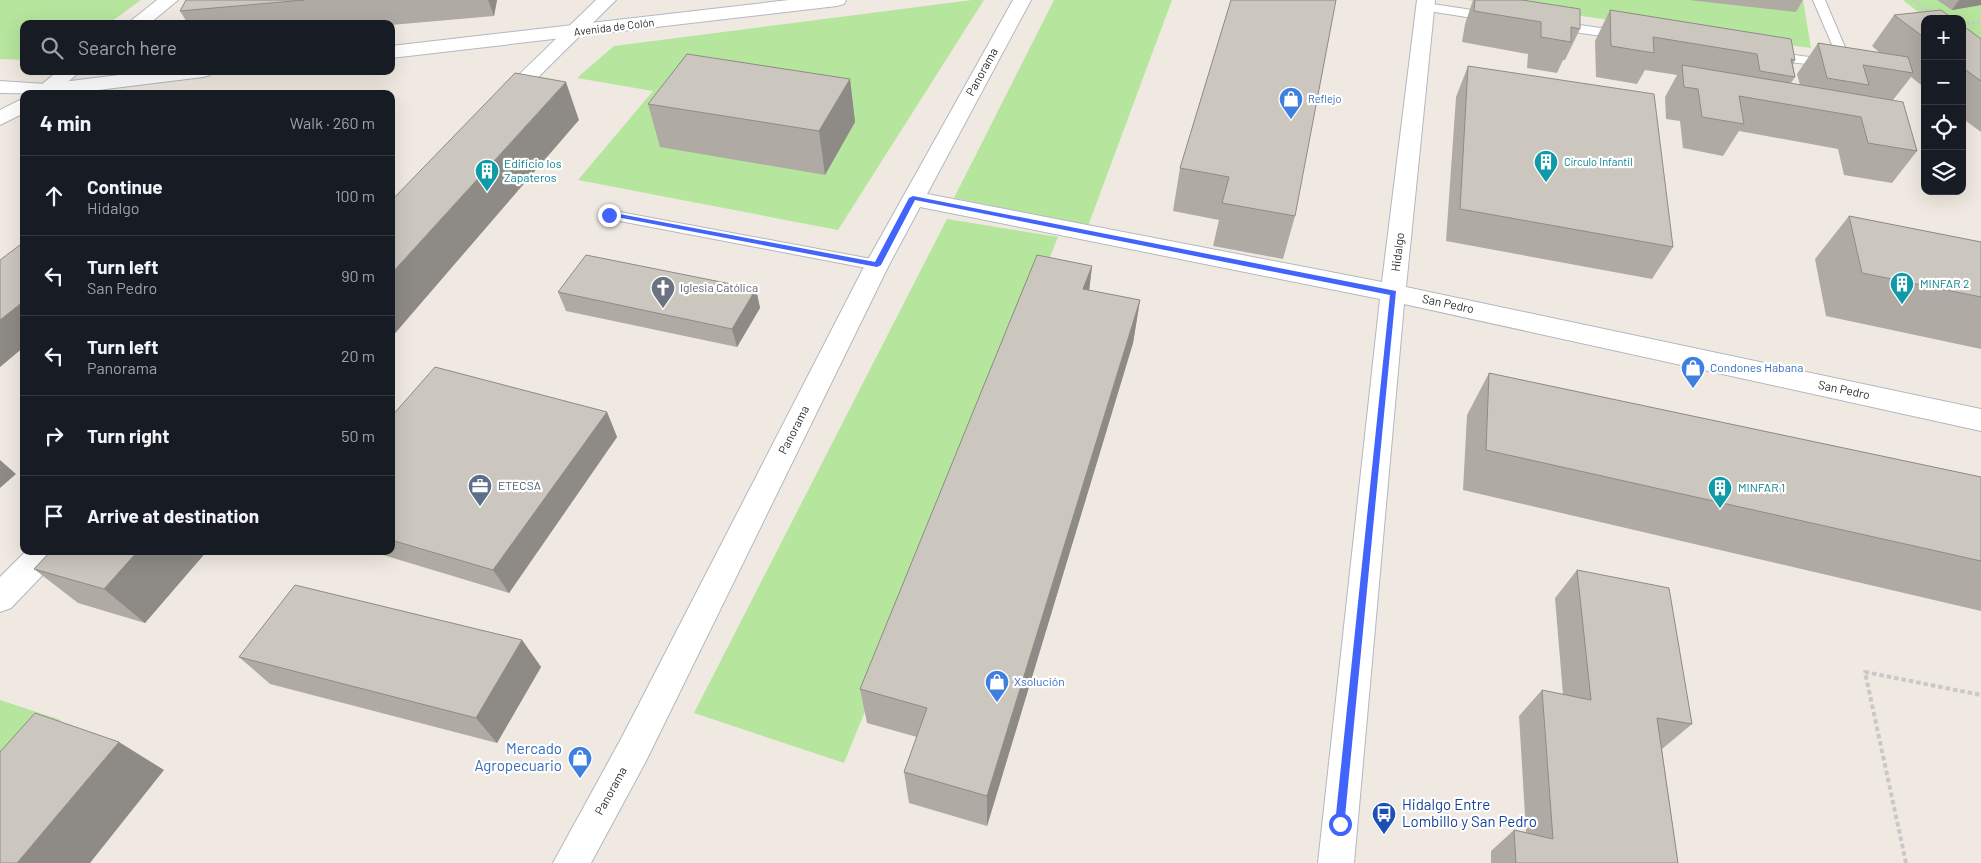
<!DOCTYPE html>
<meta charset="utf-8">
<style>
:root{--surface:#171b24;--page:#20242c;--text:#f1f3f6;--muted:#9ea1a6;--line:#363941}
body{margin:0;font-family:Barlow,sans-serif;background:var(--page);color:var(--text)}
.controls{position:absolute;right:15px;top:15px;display:grid;overflow:hidden;border-radius:10px;box-shadow:0 5px 20px #0002}
.controls button{width:45px;height:45px;display:grid;place-items:center;padding:0;border:0;border-bottom:1px solid var(--line);background:var(--surface);color:var(--text);font:25px sans-serif}
.stop{position:absolute;width:15px;height:15px;margin:-11px;border:4px solid #4264fb;border-radius:50%;background:#fff}
.stop.end{background:#4264fb;border-color:#fff;box-shadow:0 1px 5px #0008}
.list{margin:0;padding:0;list-style:none}
h2{display:flex;justify-content:space-between;align-items:center;height:65px;margin:0;padding:0 20px;font-size:21px}
h2 small{font-size:16px;font-weight:400;color:var(--muted)}
.list li{display:grid;grid-template-columns:32px 1fr auto;gap:15px;align-items:center;box-sizing:border-box;height:80px;padding:0 20px;border-top:1px solid var(--line)}
.list b{display:block;font-size:19px;white-space:nowrap}
.list p{margin:0;font-size:16px;white-space:nowrap;color:var(--muted)}
.list em{font-size:16px;font-style:normal;color:var(--muted)}
.icon{flex:none;width:28px;height:28px;fill:none;stroke:currentColor;stroke-width:2;stroke-linecap:round;stroke-linejoin:round}
.map{position:relative;flex:none;width:1981px;height:863px;overflow:hidden}
.search{position:absolute;background:var(--surface);box-shadow:0 5px 20px #0002;left:20px;top:20px;width:375px;height:55px;display:flex;align-items:center;gap:12px;box-sizing:border-box;padding:0 18px;border-radius:10px;color:var(--muted);font-size:19px}
.panel{position:absolute;background:var(--surface);box-shadow:0 5px 20px #0002;left:20px;top:90px;width:375px;height:465px;border-radius:10px}
.map>svg:first-child{display:block}
</style>
<div class="map">
<svg width="1981" height="863" viewBox="0 0 1981 863">
<rect width="100%" height="100%" fill="#efe9e1"/>
<path fill="#b6e59e" d="M0 0H141L108 24H24V60L0 59Z
M972 0H984L838 230 578 180 653 91 577 78 614 46Z
M1054 0H1172L1088 226 954 198Z
M1467 0H1803L1811 48Z
M1903 0H1981V61L1962 47V19H1927Z
M947 219 1058 237 844 763 694 713Z
M0 700 61 720 0 789Z"/>
<g fill="none" stroke-linecap="round" stroke-linejoin="round">
<defs>
<path id="service" d="M1813 0H1825L1853 66 1851 69 1772 60 1766 56 1772 52 1839 61Z
M1426 3 1492 13 1498 17 1492 21 1422 10 1420 7Z
M1557 22 1623 31 1629 35 1623 39 1553 29 1551 26Z
M609 210 877 260 882 261 885 265 882 269 877 270 604 218 602 215Z"/>
<path id="minor" d="M596 0H616L510 105 503 107 496 105 493 101 496 97Z
M1013 0H1031L927 194 1382 282 1417 0H1435L1406 287 1981 409V431L1404 304 1354 863H1318L1380 299 920 207 889 265 646 761 591 863H553L622 737 865 265Z
M26 551H61L57 560 11 608 0 612V577Z"/>
<path id="tertiary" d="M157 0H178L149 24H127Z
M58 71H81L53 94H30Z
M24 98V113L0 125V110Z"/>
<path id="secondary" d="M789 0H846L844 4 837 6 391 58V46Z
M151 71H213L210 75 203 77 66 94 0 93V81L46 84Z"/>
</defs>
<use href="#service" stroke="#b4b7c1" stroke-width="2"/>
<use href="#minor" stroke="#b4b7c1" stroke-width="2"/>
<use href="#tertiary" stroke="#b4b7c1" stroke-width="2"/>
<use href="#secondary" stroke="#b4b7c1" stroke-width="2"/>
<path stroke="#c9c9c9" stroke-width="2.5" stroke-dasharray="3 2" stroke-linecap="butt" d="M1913 0 1931 13
M1962 24 1981 22"/>
<path stroke="#c9c9c9" stroke-width="4" stroke-dasharray="4.5 3" stroke-linecap="butt" d="M1906 863 1865 672 1981 695"/>
<use href="#service" fill="#fff" fill-rule="evenodd"/>
<use href="#minor" fill="#fff" fill-rule="evenodd"/>
<use href="#tertiary" fill="#fff" fill-rule="evenodd"/>
<use href="#secondary" fill="#fff" fill-rule="evenodd"/>
</g>
<path fill="#afaba4" d="M186 0H497L494 16 391 25V24H188L180 11Z
M1231 0 1295 216 1283 259 1213 246 1219 220 1173 211 1180 168Z
M1473 0H1522L1580 29 1565 60H1563L1557 73 1527 68 1528 54 1462 42 1465 24Z
M1689 0H1803L1796 12Z
M1937 0H1981V5L1952 10Z
M1610 10 1795 60 1793 65 1795 77 1791 83 1800 85 1797 74 1818 43 1880 53 1872 46 1894 15 1925 19V88L1911 77 1893 100 1917 151 1892 183 1844 175 1838 149 1739 131 1723 156 1683 148 1680 121 1666 119 1665 97 1677 75 1645 70 1637 84 1596 77 1595 41Z
M1962 25 1981 39V132L1962 118Z
M1468 66 1673 247 1652 279 1446 241 1456 97Z
M850 79 855 122 825 175 660 147 648 104Z
M1849 216 1981 242V349L1826 316 1815 259Z
M1092 266 1089 290 1140 300 1133 343 987 826 909 803 904 772 917 737 867 723 860 689Z
M756 289 760 308 737 347 566 311 558 292Z
M1489 373 1981 477V611L1463 490 1467 415Z
M607 412 617 437 509 593 370 551H391V417Z
M51 551H207L145 623 78 603 34 569Z
M1577 570 1692 724 1662 749 1678 863H1491V851L1514 830 1526 832 1519 716 1542 690 1563 695 1555 598Z
M522 640 541 667 497 743 270 684 239 657Z"/>
<path fill="#8e8b86" d="M488 0H497L494 16Z
M1959 0H1981V5L1952 10Z
M850 79 855 122 825 175 819 131Z
M566 82 579 120 391 338V274Z
M1092 266 1087 309 1083 289Z
M756 289 760 308 737 347 732 329Z
M1140 300 1133 343 987 826V796Z
M24 301V347L0 367V320Z
M607 412 617 437 509 593 493 570Z
M0 460 16 474 0 488Z
M138 551H207L145 623 104 589Z
M522 640 541 667 497 743 476 718Z
M119 742 164 770 90 863H17Z"/>
<path fill="#cbc7bf" stroke="#8e8b86" d="M186 0H304L180 11Z
M1231 0H1336L1295 216 1222 203 1229 177 1180 168Z
M1475 0H1522L1580 9V29L1571 27V42L1541 37V22L1474 11Z
M1610 10 1791 39 1795 60 1791 59 1795 77 1760 71 1757 54 1653 37 1654 53 1611 46Z
M1941 10 1953 19H1925V38L1894 15Z
M1962 25 1981 39V81L1962 67Z
M1818 43 1908 57 1913 73 1863 65 1869 85 1827 78Z
M687 54 850 79 819 131 648 104Z
M1682 65 1903 102 1917 151 1868 143 1861 117 1739 96 1744 124 1702 117 1698 89 1684 87Z
M1468 66 1654 94 1673 247 1460 209Z
M515 73 566 82 391 274V201Z
M1849 216 1981 242V297L1862 273Z
M24 242V301L0 320V260Z
M586 255 756 289 732 329 558 292Z
M1037 255 1092 266 1083 289 1140 300 987 796 904 772 927 708 860 689Z
M435 367 607 412 493 570 391 540V417Z
M1489 373 1981 477V561L1486 450Z
M51 551H138L104 589 34 569Z
M1577 570 1669 588 1692 724 1657 718 1678 863H1516L1514 830 1553 839 1542 690 1591 700Z
M295 585 522 640 476 718 239 657Z
M35 713 119 742 17 863H0V752Z"/>
<path fill="#4264fb" d="M913 196 1396 291 1344 827H1337L1335 824 1390 295 915 200 881 265 877 267 606 215 609 212 875 262 909 198Z"/>
<defs>
<symbol id="shop-pin" viewBox="-11 -11 22 30"><path d="M0 17L-7.5 6A9.5 9.5 0 1 1 7.5 6Z" fill="#3f7fe0" stroke="#fff"/><path d="M-5-2.5h2.3a2.7 3.5 0 0 1 5.4 0H5L5.5 6h-11ZM-1.5-2.5h3a1.5 2.3 0 0 0-3 0Z" fill="#fff"/></symbol>
<symbol id="building-pin" viewBox="-11 -11 22 30"><path d="M0 17L-7.5 6A9.5 9.5 0 1 1 7.5 6Z" fill="#0f9aa8" stroke="#fff"/><path d="M-4-6H4V6H1V3H-1V6H-4ZM-2.5-4.3h1.7v1.8h-1.7ZM.8-4.3h1.7v1.8H.8ZM-2.5-1h1.7V.8h-1.7ZM.8-1h1.7V.8H.8Z" fill="#fff"/></symbol>
<symbol id="church-pin" viewBox="-11 -11 22 30"><path d="M0 17L-7.5 6A9.5 9.5 0 1 1 7.5 6Z" fill="#6b7280" stroke="#fff"/><path d="M-1.2-6h2.4v3.5h3.3v2.4h-3.3V6h-2.4V-.1h-3.3v-2.4h3.3Z" fill="#fff"/></symbol>
<symbol id="office-pin" viewBox="-11 -11 22 30"><path d="M0 17L-7.5 6A9.5 9.5 0 1 1 7.5 6Z" fill="#5c6f8a" stroke="#fff"/><path d="M-6-3h4V-5.5h4V-3h4V5H-6ZM-1-4.5V-3h2v-1.5ZM-6 0V1H6V0Z" fill="#fff"/></symbol>
<symbol id="bus-pin" viewBox="-11 -11 22 30"><path d="M0 17L-7.5 6A9.5 9.5 0 1 1 7.5 6Z" fill="#1a4fb4" stroke="#fff"/><path d="M-5-6H5V4H4V6H2V4H-2V6H-4V4H-5ZM-3.5-4V0h7V-4ZM-3.5 1.2v1.5H-2V1.2ZM2 1.2v1.5H3.5V1.2Z" fill="#fff"/></symbol>
</defs>
<g fill-rule="evenodd">
<use href="#shop-pin" x="1277" y="85" width="28" height="38"/>
<use href="#building-pin" x="1532" y="148" width="28" height="38"/>
<use href="#building-pin" x="473" y="157" width="28" height="38"/>
<use href="#building-pin" x="1888" y="270" width="28" height="38"/>
<use href="#church-pin" x="649" y="274" width="28" height="38"/>
<use href="#shop-pin" x="1679" y="354" width="28" height="38"/>
<use href="#office-pin" x="466" y="472" width="28" height="38"/>
<use href="#building-pin" x="1706" y="474" width="28" height="38"/>
<use href="#shop-pin" x="983" y="668" width="28" height="38"/>
<use href="#shop-pin" x="566" y="744" width="28" height="38"/>
<use href="#bus-pin" x="1370" y="800" width="28" height="38"/>
</g>
<g text-anchor="middle" stroke-width="4.5" stroke-linejoin="round" paint-order="stroke">
<g font-size="11" fill="#2e2e2e" stroke="#fff">
<text transform="translate(614 27) rotate(-7)" y="4">Avenida de Colón</text>
</g>
<g font-size="11" fill="#366cbe" stroke="#fff" text-anchor="start">
<text x="1308" y="103">Reflejo</text>
</g>
<g font-size="11" fill="#0d838f" stroke="#fff" text-anchor="start">
<text x="1564" y="166">Círculo Infantil</text>
</g>
<g font-size="12" fill="#2e2e2e" stroke="#fff">
<text transform="translate(982 72) rotate(-61)" y="4">Panorama</text>
<text transform="translate(1398 252) rotate(-83)" y="4">Hidalgo</text>
<text transform="translate(1448 304) rotate(12)" y="4">San Pedro</text>
<text transform="translate(1844 390) rotate(12)" y="4">San Pedro</text>
<text transform="translate(794 430) rotate(-63)" y="4">Panorama</text>
<text transform="translate(611 791) rotate(-61)" y="4">Panorama</text>
</g>
<g font-size="12" fill="#0d838f" stroke="#fff" text-anchor="start">
<text x="504" y="168">Edificio los<tspan x="504" dy="14">Zapateros</tspan></text>
<text x="1920" y="288">MINFAR 2</text>
<text x="1738" y="492">MINFAR 1</text>
</g>
<g font-size="12" fill="#5b616d" stroke="#fff" text-anchor="start">
<text x="680" y="292">Iglesia Católica</text>
</g>
<g font-size="12" fill="#366cbe" stroke="#fff" text-anchor="start">
<text x="1710" y="372">Condones Habana</text>
<text x="1014" y="686">Xsolución</text>
</g>
<g font-size="12" fill="#4e5e75" stroke="#fff" text-anchor="start">
<text x="498" y="490">ETECSA</text>
</g>
<g font-size="15" fill="#366cbe" stroke="#fff" text-anchor="end">
<text x="562" y="754">Mercado<tspan x="562" dy="17">Agropecuario</tspan></text>
</g>
<g font-size="15" fill="#164399" stroke="#fff" text-anchor="start">
<text x="1402" y="810">Hidalgo Entre<tspan x="1402" dy="17">Lombillo y San Pedro</tspan></text>
</g>
</g>
</svg>
<div class="controls">
<button>+</button>
<button>−</button>
<button><svg class="icon" aria-label="locate" viewBox="0 0 24 24"><circle cx="12" cy="12" r="6"/><path d="M12 2v4M12 18v4M2 12h4M18 12h4"/></svg></button>
<button><svg class="icon" aria-label="layers" viewBox="0 0 24 24"><path d="M12 4l9 5-9 5-9-5zM3 14l9 5 9-5"/></svg></button>
</div>
<div class="stop" style="left:1340px;top:824px"></div>
<div class="stop end" style="left:609px;top:215px"></div>
<div class="search"><svg class="icon" aria-label="search" viewBox="0 0 24 24"><circle cx="10" cy="10" r="6"/><path d="M15 15l6 6"/></svg>Search here</div>
<section class="panel">
<h2>4 min<small>Walk · 260 m</small></h2>
<ul class="list">
<li><svg class="icon" aria-label="ahead" viewBox="0 0 24 24"><path d="M12 20V5M6 11l6-6 6 6"/></svg><div><b>Continue</b><p>Hidalgo</p></div><em>100 m</em></li>
<li><svg class="icon" aria-label="left" viewBox="0 0 24 24"><path d="M17 20v-9H6M10 6l-5 5 5 5"/></svg><div><b>Turn left</b><p>San Pedro</p></div><em>90 m</em></li>
<li><svg class="icon" aria-label="left" viewBox="0 0 24 24"><path d="M17 20v-9H6M10 6l-5 5 5 5"/></svg><div><b>Turn left</b><p>Panorama</p></div><em>20 m</em></li>
<li><svg class="icon" aria-label="right" viewBox="0 0 24 24"><path d="M7 20v-9h11M14 6l5 5-5 5"/></svg><div><b>Turn right</b></div><em>50 m</em></li>
<li><svg class="icon" aria-label="arrive" viewBox="0 0 24 24"><path d="M6 21V4h12l-3 4 3 4H6"/></svg><div><b>Arrive at destination</b></div></li>
</ul>
</section>
</div>
